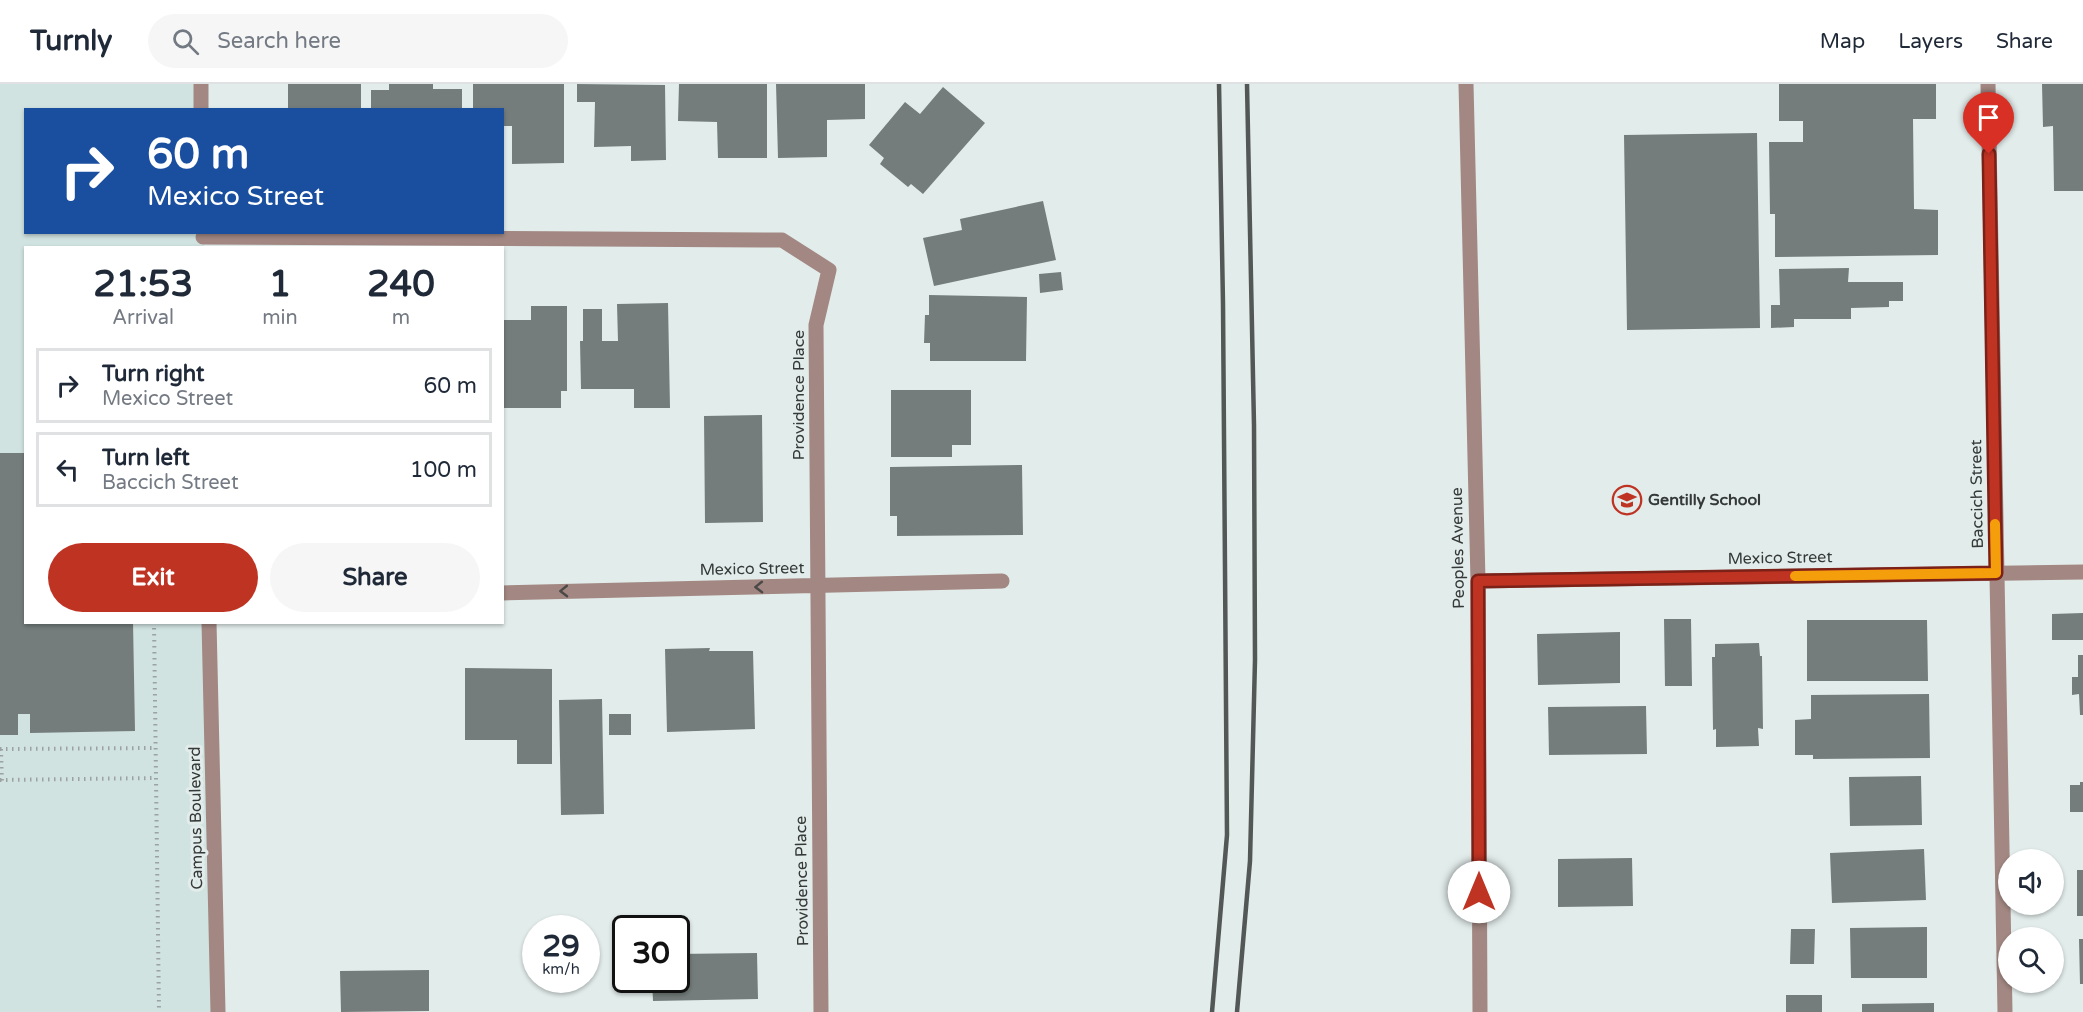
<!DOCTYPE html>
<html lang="en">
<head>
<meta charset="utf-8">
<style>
	body { margin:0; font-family:"Varela Round",sans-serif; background:#f6f6f7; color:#1f2937; height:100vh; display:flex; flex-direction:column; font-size:22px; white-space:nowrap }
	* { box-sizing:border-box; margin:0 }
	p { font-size:20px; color:#747a83 }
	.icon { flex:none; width:33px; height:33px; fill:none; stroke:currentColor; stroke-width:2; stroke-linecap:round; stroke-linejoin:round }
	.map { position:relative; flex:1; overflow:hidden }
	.sheet { position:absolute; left:24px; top:162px; width:480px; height:378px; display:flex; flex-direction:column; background:#fff; border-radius:0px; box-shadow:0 2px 4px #0004 }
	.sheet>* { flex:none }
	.guide { position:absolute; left:24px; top:24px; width:480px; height:126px; border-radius:0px; box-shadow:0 2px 4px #0004; background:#1a4fa0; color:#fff; overflow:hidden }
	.controls { position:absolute; left:1998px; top:765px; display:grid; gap:12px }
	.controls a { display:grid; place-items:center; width:66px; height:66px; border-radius:50%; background:#fff; box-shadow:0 2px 4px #0004; font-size:30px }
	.speed { position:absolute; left:522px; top:831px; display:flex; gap:12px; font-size:30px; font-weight:700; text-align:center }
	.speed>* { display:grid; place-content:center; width:78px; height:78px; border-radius:50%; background:#fff; box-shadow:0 2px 4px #0004; line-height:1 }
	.speed small { font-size:15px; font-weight:400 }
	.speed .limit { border:3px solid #111; border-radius:9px; background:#fff; color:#111 }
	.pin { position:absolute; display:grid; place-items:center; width:51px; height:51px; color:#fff; margin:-62px -26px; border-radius:50% 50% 50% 0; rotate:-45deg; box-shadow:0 0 6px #0007 }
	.pin .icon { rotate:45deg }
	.me { position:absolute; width:66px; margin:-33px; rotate:0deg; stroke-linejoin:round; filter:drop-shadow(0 0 4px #0008) }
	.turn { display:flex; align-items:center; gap:21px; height:126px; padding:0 24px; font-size:27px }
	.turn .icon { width:78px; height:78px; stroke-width:2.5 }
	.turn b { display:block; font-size:42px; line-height:51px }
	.eta { display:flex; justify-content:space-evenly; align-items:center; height:102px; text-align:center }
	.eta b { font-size:36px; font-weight:700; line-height:42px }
	.cta { display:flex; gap:12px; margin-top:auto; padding:12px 24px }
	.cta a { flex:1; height:69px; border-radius:36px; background:#bf3323; color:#fff; font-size:24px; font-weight:700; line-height:69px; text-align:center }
	.cta a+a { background:#f6f6f7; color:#1f2937 }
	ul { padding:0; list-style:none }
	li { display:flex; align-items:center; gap:18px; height:75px; margin:0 12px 9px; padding:0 12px; border:3px solid #e0e1e3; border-radius:0px }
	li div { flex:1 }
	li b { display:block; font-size:22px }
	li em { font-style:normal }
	header { display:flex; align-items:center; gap:36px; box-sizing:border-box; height:84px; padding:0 30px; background:#fff; border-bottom:2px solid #e0e1e3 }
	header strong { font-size:28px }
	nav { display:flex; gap:33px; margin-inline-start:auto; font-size:21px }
	.search { width:420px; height:54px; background:#f6f6f7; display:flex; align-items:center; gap:15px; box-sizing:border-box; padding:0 21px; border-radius:33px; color:#747a83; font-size:22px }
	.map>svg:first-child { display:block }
</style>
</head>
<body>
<header>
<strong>Turnly</strong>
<div class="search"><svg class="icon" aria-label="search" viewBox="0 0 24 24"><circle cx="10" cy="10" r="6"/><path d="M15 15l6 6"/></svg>Search here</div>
<nav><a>Map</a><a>Layers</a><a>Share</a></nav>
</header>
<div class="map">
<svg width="2083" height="928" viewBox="0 0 2083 928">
	<rect width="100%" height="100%" fill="#e2eceb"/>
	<path fill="#d0e3e0" d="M0,0H201L202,25L26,26V148L204,149V163L26,164V538L211,539L219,928H0Z"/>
	<path fill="#747d7b" d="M288,0H361V26H288Z
		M389,0H433V5H462V26H371V6H389Z
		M473,0H564V79L512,80V42H502V26H473Z
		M577,0L665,1L666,76L631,77V62L594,63L595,18H577Z
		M679,0H767V74H718L717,38L678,37Z
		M776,0H865V35L827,36V73L778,74Z
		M1779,0H1936V35H1913L1914,125L1938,126V171L1775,173V130H1770L1769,58H1803V37H1779Z
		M2042,0H2083V107H2054L2053,42L2043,43Z
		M943,3L985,39L923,110L911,100L908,103L880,80L884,74L869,61L905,18L920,30Z
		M1757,49L1760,244L1627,246L1624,51Z
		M1043,117L1056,176L934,202L923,154L962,146L960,135Z
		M1849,184L1848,198H1903V217H1889V223L1851,224V235H1794V243L1771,244V221H1780L1779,185Z
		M1061,188L1063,206L1040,209L1039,190Z
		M929,211L1027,213L1026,277H930V259H924L925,231H929Z
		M668,219L670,324H634V305H581L580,257H583V225H602V257H618L617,220Z
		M531,222H567V307H561V324H502V236H531Z
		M891,306H971V361H952V373H891Z
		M762,331L763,438L705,439L704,332Z
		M0,369H26V538H133L135,647L30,649V630H18V651H0Z
		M1022,381L1023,451L897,452V432H890V383Z
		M2083,529V556H2052V530Z
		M1664,535H1691L1692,602H1665Z
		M1807,536H1927L1928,597H1807Z
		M1620,548V599L1538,601L1537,550Z
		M1759,559L1760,572H1762L1763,645L1758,644L1759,662L1716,663V645L1713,646L1712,573H1715V560Z
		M710,564L709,567H753L755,645L667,648L665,565Z
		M2078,571H2083V631H2080L2079,610L2072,611V593H2078Z
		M465,584L552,585V680H517V656H465Z
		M1929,610L1930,674L1813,675V671H1795V636L1811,635V611Z
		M602,615L604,730L561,731L559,616Z
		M1646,622L1647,670L1549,671L1548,623Z
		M609,630H631V651H609Z
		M1921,692L1922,741L1850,742L1849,693Z
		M2080,698H2083V728H2070V701H2080Z
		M1924,765L1926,816L1832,819L1830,769Z
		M1632,774L1633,822L1558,823V775Z
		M2077,786H2083V832H2077Z
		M1927,843V894H1851L1850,844Z
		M1791,845H1815L1814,880H1790Z
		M2079,855H2083V900H2080Z
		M757,869L758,915L653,917L652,896H676V870Z
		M429,886V927L341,928L340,887Z
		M1786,911H1822V928H1786Z
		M1934,919V928H1862V920Z"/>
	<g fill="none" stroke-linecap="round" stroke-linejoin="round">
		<path stroke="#9ba2a1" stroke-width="4" stroke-dasharray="1.5 4.5" stroke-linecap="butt" d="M154,538L159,928
			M0,665L156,664
			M1,665L2,701
			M0,696L156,694"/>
		<path stroke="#a28782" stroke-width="15" d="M201,0V26
			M1466,0L1478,497L1480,928
			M1988,0L2005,928
			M203,153L782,156L829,186L816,241L821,928
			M1478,497L2083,488
			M502,509L1002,497
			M209,538L218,928"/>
		<path stroke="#535857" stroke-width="4.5" d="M1212,928L1227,751L1223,220L1219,0
			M1237,928L1250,777L1255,576L1254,341L1247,0"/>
	</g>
	<defs><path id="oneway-chevron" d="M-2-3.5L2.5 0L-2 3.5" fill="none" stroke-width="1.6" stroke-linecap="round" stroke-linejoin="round" transform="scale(1.5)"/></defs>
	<g stroke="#4b4947">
		<use href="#oneway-chevron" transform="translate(759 503) rotate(179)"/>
		<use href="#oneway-chevron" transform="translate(564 507) rotate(179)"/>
	</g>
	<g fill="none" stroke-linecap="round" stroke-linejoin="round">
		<g stroke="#7c2117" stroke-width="15">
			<path id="route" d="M1479,808L1478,497L1996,489L1989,70"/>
		</g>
		<use href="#route" stroke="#bf3323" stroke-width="10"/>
		<path stroke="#f59e0b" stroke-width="10" d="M1795,492L1996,489L1995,440"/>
	</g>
	<defs>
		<g id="school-ring" transform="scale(1.5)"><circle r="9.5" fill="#e2eceb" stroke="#bf3323" stroke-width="1.5"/><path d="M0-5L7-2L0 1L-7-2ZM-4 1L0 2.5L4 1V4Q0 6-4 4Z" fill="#bf3323"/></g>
	</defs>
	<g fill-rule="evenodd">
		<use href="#school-ring" x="1627" y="416"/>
	</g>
	<g text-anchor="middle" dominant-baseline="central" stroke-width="6" stroke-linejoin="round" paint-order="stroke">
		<g font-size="16" fill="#353938" stroke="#e2eceb">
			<text transform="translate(799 311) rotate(-90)">Providence Place</text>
			<text transform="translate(1977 410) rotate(-91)">Baccich Street</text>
			<text transform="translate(1458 464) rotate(-91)">Peoples Avenue</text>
			<text transform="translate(1780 474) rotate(-1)">Mexico Street</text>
			<text transform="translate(752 485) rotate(-1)">Mexico Street</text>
			<text transform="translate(196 734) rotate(-91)">Campus Boulevard</text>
			<text transform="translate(802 797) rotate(-91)">Providence Place</text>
		</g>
		<g font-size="16" font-weight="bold" fill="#353938" stroke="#e2eceb" text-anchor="start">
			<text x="1648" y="416">Gentilly School</text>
		</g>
	</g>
</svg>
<div class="controls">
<a><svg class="icon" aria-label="sound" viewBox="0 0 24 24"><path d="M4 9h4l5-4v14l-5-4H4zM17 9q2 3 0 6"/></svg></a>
<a><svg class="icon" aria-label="search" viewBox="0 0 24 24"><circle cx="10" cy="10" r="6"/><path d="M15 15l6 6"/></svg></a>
</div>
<div class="speed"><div>29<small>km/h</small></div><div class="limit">30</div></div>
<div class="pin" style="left:1989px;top:70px;background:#d93025"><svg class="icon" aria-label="arrive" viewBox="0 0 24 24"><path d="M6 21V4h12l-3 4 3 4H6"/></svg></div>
<svg class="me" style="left:1479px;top:808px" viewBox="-20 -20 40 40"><circle r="19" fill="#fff"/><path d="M0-13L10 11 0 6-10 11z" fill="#bf3323"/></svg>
<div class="guide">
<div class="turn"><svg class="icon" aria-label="right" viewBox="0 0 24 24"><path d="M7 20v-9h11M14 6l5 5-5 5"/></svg><div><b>60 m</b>Mexico Street</div></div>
</div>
<section class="sheet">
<div class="eta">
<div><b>21:53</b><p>Arrival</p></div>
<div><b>1</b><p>min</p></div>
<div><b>240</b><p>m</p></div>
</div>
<ul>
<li><svg class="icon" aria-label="right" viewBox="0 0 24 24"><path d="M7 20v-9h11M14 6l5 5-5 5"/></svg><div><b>Turn right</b><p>Mexico Street</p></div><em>60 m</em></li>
<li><svg class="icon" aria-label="left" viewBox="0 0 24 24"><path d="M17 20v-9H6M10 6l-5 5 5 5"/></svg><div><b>Turn left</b><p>Baccich Street</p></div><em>100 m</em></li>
</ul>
<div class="cta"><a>Exit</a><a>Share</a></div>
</section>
</div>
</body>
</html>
